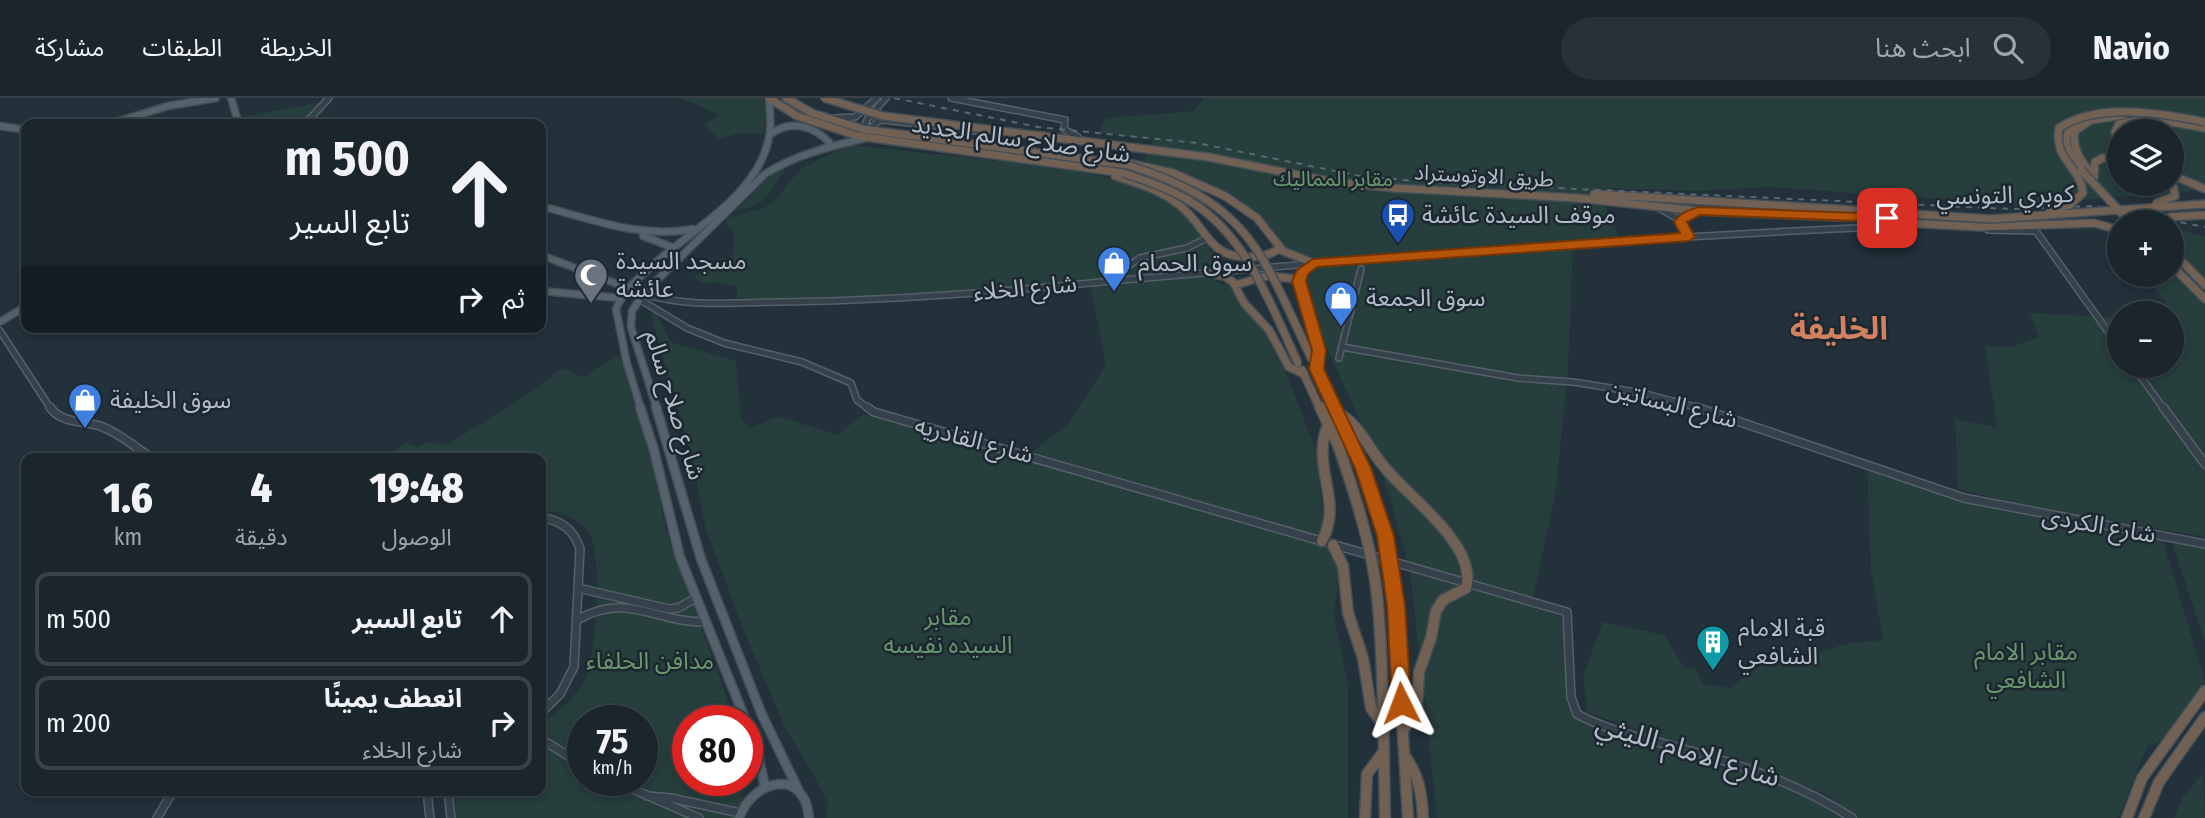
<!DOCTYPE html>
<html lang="ar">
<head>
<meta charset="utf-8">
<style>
	body { margin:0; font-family:"Fira Sans Condensed","Noto Sans Arabic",sans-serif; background:#273138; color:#f1f3f6; direction:rtl; height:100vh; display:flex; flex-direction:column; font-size:26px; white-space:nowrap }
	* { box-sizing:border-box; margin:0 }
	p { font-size:23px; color:#9fa5a9 }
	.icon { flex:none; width:38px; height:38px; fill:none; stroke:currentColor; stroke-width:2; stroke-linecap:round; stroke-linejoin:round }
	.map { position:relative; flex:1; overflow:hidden; direction:ltr }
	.panel { position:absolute; left:21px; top:355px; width:525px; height:343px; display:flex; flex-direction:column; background:#1a252c; border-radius:14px; box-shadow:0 4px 10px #0003,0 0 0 2px #384248; direction:rtl }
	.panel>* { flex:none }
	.guide { position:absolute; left:21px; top:21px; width:525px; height:214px; border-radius:14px; box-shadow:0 4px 10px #0003,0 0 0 2px #384248; direction:rtl; background:#1a252c; color:#f1f3f6; overflow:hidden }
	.fabs { position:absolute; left:2107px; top:21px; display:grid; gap:14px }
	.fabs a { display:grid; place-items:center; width:77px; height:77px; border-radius:50%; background:#1a252c; box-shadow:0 4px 10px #0003,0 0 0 2px #384248; font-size:35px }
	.speed { position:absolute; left:567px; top:607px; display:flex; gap:14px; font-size:35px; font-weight:700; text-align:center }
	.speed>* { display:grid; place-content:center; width:91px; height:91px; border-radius:50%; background:#1a252c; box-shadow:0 4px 10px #0003,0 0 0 2px #384248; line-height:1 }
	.speed small { font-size:18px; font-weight:400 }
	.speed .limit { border:10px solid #d22; background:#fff; color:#111 }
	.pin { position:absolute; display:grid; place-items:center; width:60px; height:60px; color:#fff; margin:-30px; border-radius:14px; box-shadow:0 4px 10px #0006 }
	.me { position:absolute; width:77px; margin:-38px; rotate:357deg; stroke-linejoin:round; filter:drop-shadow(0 0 5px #0008) }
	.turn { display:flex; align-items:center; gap:24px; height:147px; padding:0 21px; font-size:32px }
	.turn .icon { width:91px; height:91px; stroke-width:2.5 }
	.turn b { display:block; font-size:49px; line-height:60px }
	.then { display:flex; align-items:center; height:66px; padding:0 21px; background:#0003; gap:14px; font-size:26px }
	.eta { display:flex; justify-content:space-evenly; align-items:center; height:119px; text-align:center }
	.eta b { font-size:42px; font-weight:800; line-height:49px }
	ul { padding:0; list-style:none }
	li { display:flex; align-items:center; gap:21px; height:94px; margin:0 14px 10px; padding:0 7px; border:4px solid #384248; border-radius:14px }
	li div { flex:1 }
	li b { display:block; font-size:26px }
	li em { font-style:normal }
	header { display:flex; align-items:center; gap:42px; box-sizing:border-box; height:98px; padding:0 35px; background:#1a252c; border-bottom:2px solid #384248 }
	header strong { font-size:33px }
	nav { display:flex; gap:38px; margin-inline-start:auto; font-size:24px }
	.search { width:490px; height:63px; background:#273138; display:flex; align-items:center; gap:18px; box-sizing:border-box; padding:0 24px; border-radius:38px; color:#9fa5a9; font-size:26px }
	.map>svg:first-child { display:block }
</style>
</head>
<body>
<header>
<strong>Navio</strong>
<div class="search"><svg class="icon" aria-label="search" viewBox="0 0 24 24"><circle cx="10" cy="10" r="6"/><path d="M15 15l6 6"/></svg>ابحث هنا</div>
<nav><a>الخريطة</a><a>الطبقات</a><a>مشاركة</a></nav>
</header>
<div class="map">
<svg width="2205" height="720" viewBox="0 0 2205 720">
	<rect width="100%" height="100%" fill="#23313b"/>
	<path fill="#263e3c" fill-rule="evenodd" d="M681,0H763L766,17L763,36H736L718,41L704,26L720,17Z
		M1204,0H2205V92L2023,107L1769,89L1699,93L1597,90L1619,139L1303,165C1284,150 1271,130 1254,114C1230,92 1176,72 1145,63L1153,42L1098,35L1106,20L1194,13ZM2119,33H2172V86H2119Z
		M320,4C305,33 277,26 249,26L243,19Z
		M850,47L1075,71L1141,90L1181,111L1212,154L1219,172C1058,184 897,202 737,200V189L717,184L702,185L694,179L722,160L731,161C736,152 734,142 733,132L727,129V120L765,110L775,102L801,70Z
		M786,69C773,91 764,110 736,112L771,76Z
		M2172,130L2205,138V439L2021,407L1958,391L1955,321L1997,329L1985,248L2011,249L2039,239L2030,215L2110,219L2119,217V268H2172V215H2125L2167,204L2141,177H2172Z
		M1573,149L1568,271L1556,392L1533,501L1408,465L1381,369L1317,228L1309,194L1298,171Z
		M1202,178L1232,190L1242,207L1272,240L1316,352L1325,440L1032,354L1068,326L1106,267L1090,187Z
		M650,214L656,215L671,244L736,263L741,321L751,330L778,318L837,337L861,318L870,316L1323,446L1335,459L1339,475L1334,518L1348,587V720H826L828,706L810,670L786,632L741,526L705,429L694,367Z
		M619,257L651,358L666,432L735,623H688V682L746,683L738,720H456L455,693H541V627C556,614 578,600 585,581C597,552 602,467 591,438C583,420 558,414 541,412V360H385L406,345L417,349L429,344L447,347L534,292L562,270L583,279ZM583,623H642V682H583Z
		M1867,368L1968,402L2162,439L2205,584L2164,641L2147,649L2118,720H1854C1828,685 1748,670 1708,657C1668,643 1628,628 1587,614L1583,577L1603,524L1664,537L1685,571L1695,570L1703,586L1730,590L1771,560L1792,562L1850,545L1883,542L1871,472Z
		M2171,441L2205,447V543Z
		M1410,471L1561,518L1576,617L1718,669L1786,684L1847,720H1437Z
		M2203,675L2205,720H2174L2182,700Z"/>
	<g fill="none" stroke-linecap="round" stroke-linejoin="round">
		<g stroke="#556069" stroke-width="8">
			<path id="minor-far1" d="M951,0L1065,22L1064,31L1078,39
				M834,20L855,19L877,0
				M305,26L329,0
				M863,31L868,20L886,0
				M869,32L878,23L884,22L985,34
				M1659,110L1678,121L1689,139
				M1988,132L2036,133L2119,249
				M1108,182L1140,160L1187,150L1207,140
				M643,196C686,209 731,205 775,204C891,203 1007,193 1123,182C1381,159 1640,139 1900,128
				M639,201L687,230L724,245L802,264L851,285L857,302L869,311
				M0,233L51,311
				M1342,249L1518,280L1573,284L1642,295L1703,311
				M1339,260L1361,171
				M2133,268L2164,311"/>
		</g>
		<g stroke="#556069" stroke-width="10">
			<path id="minor" d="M50,309C60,325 83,323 100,328C118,334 136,350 152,360
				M867,309L874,314L1567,514L1571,599L1577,616C1610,634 1648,641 1684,651C1744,668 1800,686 1852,720
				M1696,309L1964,400L2205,446
				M2163,309L2205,366
				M541,419C561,423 574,431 580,451L574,569L560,596L541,615
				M578,490L669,511L678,510L696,500
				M577,522C628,493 655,525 706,524
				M541,641L583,667
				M612,682L699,720
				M427,693L430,720
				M448,693L451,720
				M647,698L671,700L740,715
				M157,720L173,693"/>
		</g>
		<g stroke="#434e57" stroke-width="9">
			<path id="major-far1" d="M231,0L239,26
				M109,26L168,8L216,0
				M0,28L26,32
				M771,36C790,21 813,28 829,44L828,49
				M541,108C591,121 641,141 693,131
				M643,138L674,150
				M541,157L628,190
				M541,193L620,200
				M0,224L26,208
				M641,311L627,266L616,211C624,191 639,180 654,166C693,131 755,98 768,44C772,30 770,16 769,1
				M657,311L631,229L632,213L643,196L765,76C795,57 831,48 866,40"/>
		</g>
		<g stroke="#434e57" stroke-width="11">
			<path id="major" d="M640,309L654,352L680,459L746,623
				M656,309L701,461L762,617L798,691
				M747,626L757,651L765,689
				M739,720C753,681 805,669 809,720"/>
		</g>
		<g stroke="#424d56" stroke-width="10">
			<path id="highway-far1" d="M769,0L797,18L858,38L1123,75
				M786,0L812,15L863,31L1128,67
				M2138,18L2205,30
				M2077,23C2058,39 2068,55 2081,72
				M1050,39L1208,59L1329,83L1393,90L1577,100L1699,113L1842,119
				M2119,42L2115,34L2119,26L2143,22
				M1123,64L1173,75L1225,98L1257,120L1283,153L1313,165
				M2094,77L2095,64L2103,60H2119
				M2172,77L2205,91
				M1115,78C1137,85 1161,92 1179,107C1207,128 1207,160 1249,159C1261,159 1271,157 1280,150
				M2094,79C2083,65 2071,52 2075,33L2091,22L2124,17
				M1594,96L1806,109
				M1867,123L1981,129L2094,125L2119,132
				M2172,153L2205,187
				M1313,165L1299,181L1319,252L1317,271
				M2172,168L2205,201
				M1207,175L1224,178L1233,184L1244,205L1269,232L1289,269L1304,276
				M1235,187L1266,178L1299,181
				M1315,268L1336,311
				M1302,272L1320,311"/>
		</g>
		<g stroke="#424d56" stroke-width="13">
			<path id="highway" d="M1320,309L1338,347
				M1335,309L1353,345
				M1338,315C1362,328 1369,353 1387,372C1410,400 1478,448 1466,490L1443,502L1436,513L1431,540L1419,574L1417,609L1403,633
				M1322,443C1344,402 1310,368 1328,327
				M1333,447L1343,468L1348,515L1363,560L1371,610L1384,629
				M1383,601L1385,720
				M1401,605L1408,720
				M1404,657C1419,676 1422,696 1423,720
				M1365,720L1367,676L1384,653
				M2127,720L2142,680L2205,593
				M2144,720L2159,684L2205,619"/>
		</g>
		<use href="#minor-far1" stroke="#36424b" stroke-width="5"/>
		<use href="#minor" stroke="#36424b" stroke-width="7"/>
		<use href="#major-far1" stroke="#54626b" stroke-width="6"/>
		<use href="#major" stroke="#54626b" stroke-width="8"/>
		<use href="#highway-far1" stroke="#716154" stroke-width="7"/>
		<use href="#highway" stroke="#716154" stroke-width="10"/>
		<path stroke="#586772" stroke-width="2" stroke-dasharray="6 6" stroke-linecap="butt" d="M894,0L1038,29L1197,45L1360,78L1426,84L2011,111L2096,108L2205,129"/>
		<g stroke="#424d56" stroke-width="10" stroke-linecap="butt">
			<path id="highway-bridge-far1" d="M824,0L883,18L1050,39
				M1128,67C1251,106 1261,154 1312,262
				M2081,72L2130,124
				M1123,75C1147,83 1171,91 1193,105C1248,140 1271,208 1298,265
				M2156,105L2175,98L2172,83
				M1806,109L1990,121L2205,106
				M2050,112L2070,107L2083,95C2080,67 2053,62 2059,30C2098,4 2161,15 2205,24
				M1836,118L1877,120
				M2157,124L2170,119L2205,117"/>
		</g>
		<g stroke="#424d56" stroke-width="13" stroke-linecap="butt">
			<path id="highway-bridge" d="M1353,345L1386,438L1396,507L1401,605
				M1338,347C1353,391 1368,436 1375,482C1381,522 1381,561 1383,601"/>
		</g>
		<use href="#highway-bridge-far1" stroke="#716154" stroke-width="7"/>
		<use href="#highway-bridge" stroke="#716154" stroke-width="10"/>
	</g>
	<path fill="#b45309" stroke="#753606" stroke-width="2" d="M1699,109L1887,116L1894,120L1887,124L1700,117L1687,124L1695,139L1689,143L1317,169L1308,176L1306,183L1326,252L1324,271L1371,370L1394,438L1405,507L1411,605L1408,611L1401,613L1395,611L1392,605L1387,507L1377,438L1355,370L1309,271L1312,252L1292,183L1297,172L1313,161L1680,135L1674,124C1681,114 1689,112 1699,109Z"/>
	<defs>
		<g id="bus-pin" transform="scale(1.75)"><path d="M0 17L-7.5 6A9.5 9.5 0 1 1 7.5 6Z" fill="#1a4fb4" stroke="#1c2730"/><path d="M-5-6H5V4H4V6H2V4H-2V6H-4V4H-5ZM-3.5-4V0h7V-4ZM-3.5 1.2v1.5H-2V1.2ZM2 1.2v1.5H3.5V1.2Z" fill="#fff"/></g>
		<g id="shop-pin" transform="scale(1.75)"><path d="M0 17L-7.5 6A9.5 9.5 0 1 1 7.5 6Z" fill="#3f7fe0" stroke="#1c2730"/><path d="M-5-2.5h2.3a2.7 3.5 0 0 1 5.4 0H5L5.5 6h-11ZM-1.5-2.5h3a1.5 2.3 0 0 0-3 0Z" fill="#fff"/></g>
		<g id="mosque-pin" transform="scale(1.75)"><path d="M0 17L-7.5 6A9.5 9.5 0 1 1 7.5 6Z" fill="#6b7280" stroke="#1c2730"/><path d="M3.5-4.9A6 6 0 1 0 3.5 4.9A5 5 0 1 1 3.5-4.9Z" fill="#fff"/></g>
		<g id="building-pin" transform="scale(1.75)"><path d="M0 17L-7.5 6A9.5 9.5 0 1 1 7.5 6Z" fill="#0f9aa8" stroke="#1c2730"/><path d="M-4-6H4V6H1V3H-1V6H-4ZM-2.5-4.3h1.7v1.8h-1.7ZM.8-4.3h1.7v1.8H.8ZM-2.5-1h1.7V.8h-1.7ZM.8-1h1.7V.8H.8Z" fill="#fff"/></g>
	</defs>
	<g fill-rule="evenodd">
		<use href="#bus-pin" x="1398" y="117"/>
		<use href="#shop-pin" x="1114" y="165"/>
		<use href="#mosque-pin" x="591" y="177"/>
		<use href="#shop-pin" x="1341" y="200"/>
		<use href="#shop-pin" x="85" y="302"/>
		<use href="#building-pin" x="1713" y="544"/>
	</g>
	<g text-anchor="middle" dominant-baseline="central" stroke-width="5" stroke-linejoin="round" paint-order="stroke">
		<g font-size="21" fill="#b2bdc7" stroke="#1c2730">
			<text transform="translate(1484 78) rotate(3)">طريق الاوتوستراد</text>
		</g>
		<g font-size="21" fill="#69986c" stroke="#1c2730">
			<text x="1333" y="81">مقابر المماليك</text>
		</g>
		<g font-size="24" fill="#b2bdc7" stroke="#1c2730">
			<text transform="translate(1021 41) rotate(8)">شارع صلاح سالم الجديد</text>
			<text transform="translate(2005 97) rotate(-1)">كوبري التونسي</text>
			<text transform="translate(1025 190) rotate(-5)">شارع الخلاء</text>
			<text transform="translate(1672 306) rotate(14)">شارع البساتين</text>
			<text transform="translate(675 307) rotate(73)">شارع صلاح سالم</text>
			<text transform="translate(974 342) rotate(15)">شارع القادريه</text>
			<text transform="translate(2099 427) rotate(10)">شارع الكردى</text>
		</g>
		<g font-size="24" fill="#b2bdc7" stroke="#1c2730" text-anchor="start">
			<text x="1422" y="117">موقف السيدة عائشة</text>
			<text x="616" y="163">مسجد السيدة<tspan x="616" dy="28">عائشة</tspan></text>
			<text x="1138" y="165">سوق الحمام</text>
			<text x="1366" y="200">سوق الجمعة</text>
			<text x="110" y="302">سوق الخليفة</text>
			<text x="1738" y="530">قبة الامام<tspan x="1738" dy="28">الشافعي</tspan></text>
		</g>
		<g font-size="24" fill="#69986c" stroke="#1c2730">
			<text x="948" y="519">مقابر<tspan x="948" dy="28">السيده نفيسه</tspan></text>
			<text x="2026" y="554">مقابر الامام<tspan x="2026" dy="28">الشافعي</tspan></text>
			<text x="650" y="563">مدافن الحلفاء</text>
		</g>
		<g font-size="28" fill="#b2bdc7" stroke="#1c2730">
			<text transform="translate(1688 652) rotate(17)">شارع الامام الليثي</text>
		</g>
		<g font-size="32" font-weight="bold" fill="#d28161" stroke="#1c2730">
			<text x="1839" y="230">الخليفة</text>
		</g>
	</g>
</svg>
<div class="fabs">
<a><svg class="icon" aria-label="layers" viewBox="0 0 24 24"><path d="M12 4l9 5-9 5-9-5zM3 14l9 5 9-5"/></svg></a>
<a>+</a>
<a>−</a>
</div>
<div class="speed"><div>75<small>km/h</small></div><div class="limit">80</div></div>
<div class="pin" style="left:1887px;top:120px;background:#d93025"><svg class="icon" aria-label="arrive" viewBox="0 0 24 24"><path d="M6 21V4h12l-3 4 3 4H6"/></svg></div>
<svg class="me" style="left:1401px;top:605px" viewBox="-20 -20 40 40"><path d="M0-17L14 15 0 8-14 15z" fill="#b45309" stroke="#fff" stroke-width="4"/></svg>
<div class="guide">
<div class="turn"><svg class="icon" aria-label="ahead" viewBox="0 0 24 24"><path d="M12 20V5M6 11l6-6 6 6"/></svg><div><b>500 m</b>تابع السير</div></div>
<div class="then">ثم<svg class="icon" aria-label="right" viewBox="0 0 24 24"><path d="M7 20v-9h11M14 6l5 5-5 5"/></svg></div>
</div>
<section class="panel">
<div class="eta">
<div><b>19:48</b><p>الوصول</p></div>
<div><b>4</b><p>دقيقة</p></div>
<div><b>1.6</b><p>km</p></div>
</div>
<ul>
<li><svg class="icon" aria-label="ahead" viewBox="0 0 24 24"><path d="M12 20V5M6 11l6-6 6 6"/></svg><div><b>تابع السير</b></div><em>500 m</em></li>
<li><svg class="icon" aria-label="right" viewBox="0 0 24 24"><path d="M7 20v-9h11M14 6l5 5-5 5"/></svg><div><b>انعطف يمينًا</b><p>شارع الخلاء</p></div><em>200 m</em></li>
</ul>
</section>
</div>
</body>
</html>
